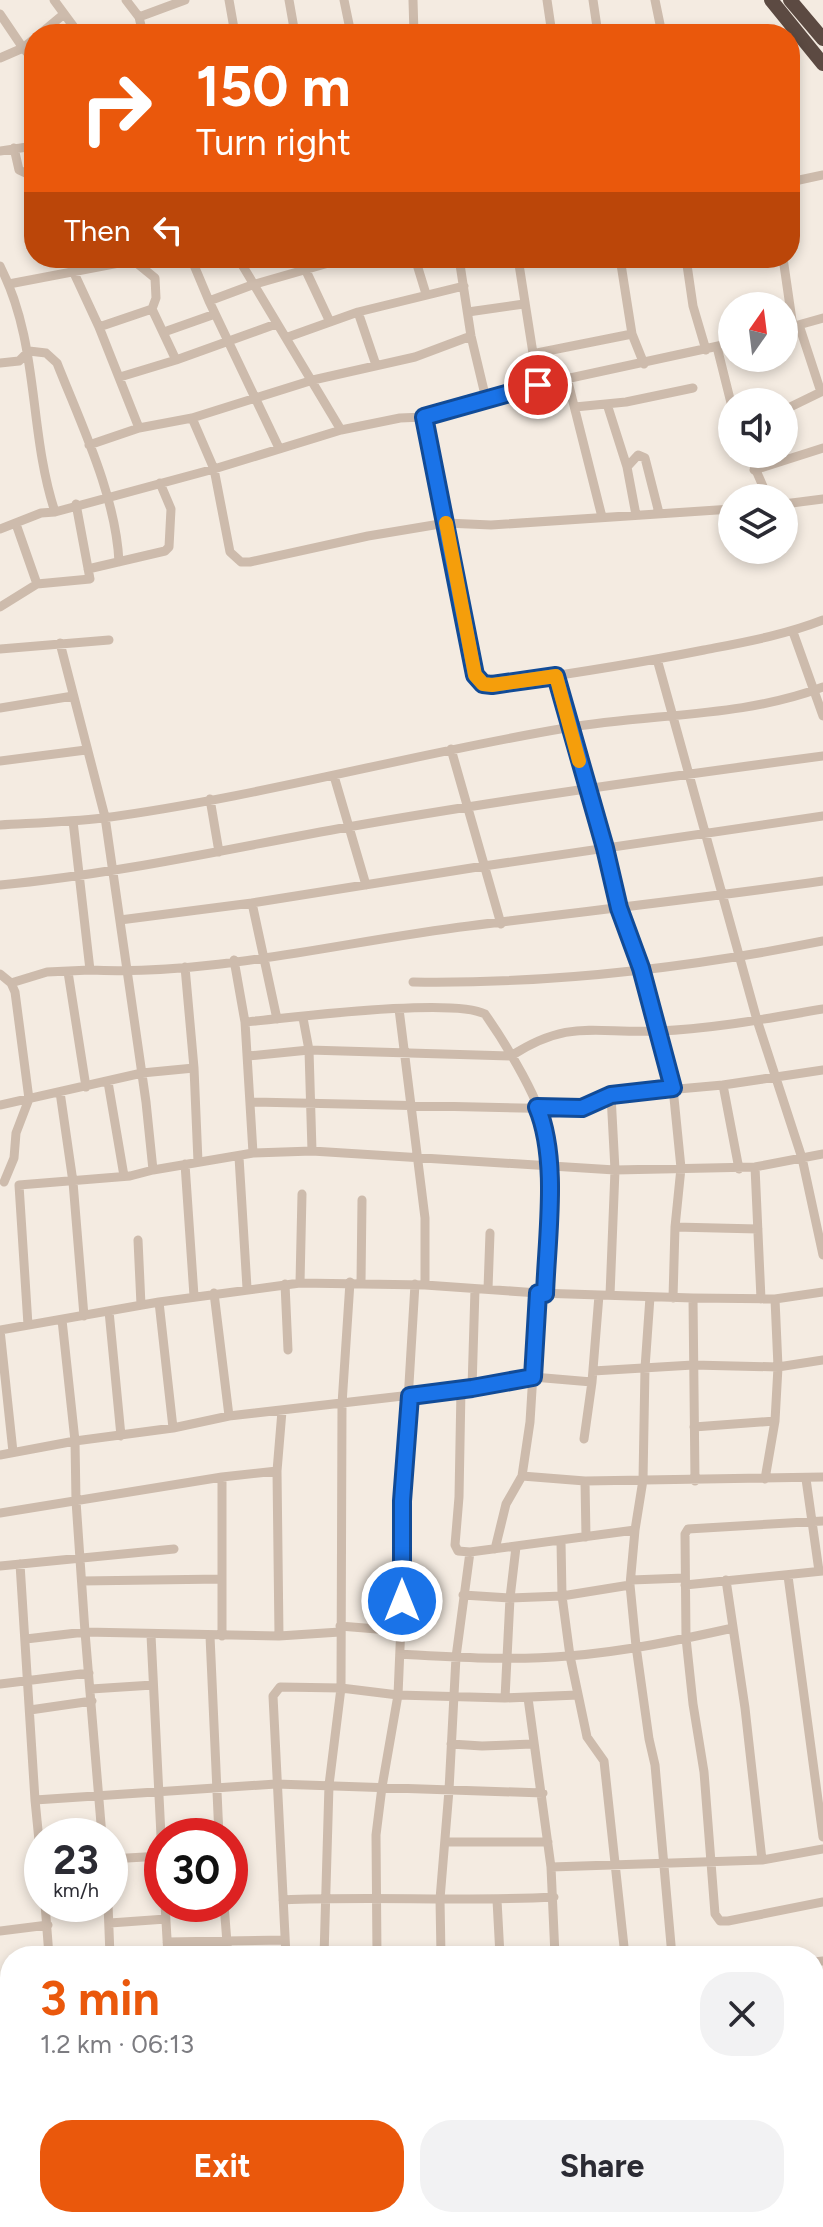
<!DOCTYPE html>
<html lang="en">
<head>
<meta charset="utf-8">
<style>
	body { margin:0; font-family:Figtree,sans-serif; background:#f2f2f3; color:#2b2b33; height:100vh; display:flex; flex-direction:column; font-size:30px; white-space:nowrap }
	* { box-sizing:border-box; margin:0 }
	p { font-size:26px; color:#7c7c81 }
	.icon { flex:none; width:44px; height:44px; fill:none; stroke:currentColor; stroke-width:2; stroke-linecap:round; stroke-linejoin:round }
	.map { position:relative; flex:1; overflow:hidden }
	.sheet { position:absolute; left:0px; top:1946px; width:824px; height:282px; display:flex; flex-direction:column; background:#fff; border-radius:32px 32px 0 0; box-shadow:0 4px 12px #0003 }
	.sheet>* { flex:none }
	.banner { position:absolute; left:24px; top:24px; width:776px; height:244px; border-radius:32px; box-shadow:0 4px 12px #0003; background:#ea580c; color:#fff; overflow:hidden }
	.needle { width:52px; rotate:14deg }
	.buttons { position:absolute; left:718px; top:292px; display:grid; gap:16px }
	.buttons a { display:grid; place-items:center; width:80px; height:80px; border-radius:50%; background:#fff; box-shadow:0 4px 12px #0003; font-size:40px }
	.speed { position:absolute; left:24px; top:1818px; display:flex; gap:16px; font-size:40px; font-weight:700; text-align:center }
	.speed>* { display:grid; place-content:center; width:104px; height:104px; border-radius:50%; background:#fff; box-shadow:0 4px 12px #0003; line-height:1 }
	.speed small { font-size:20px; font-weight:400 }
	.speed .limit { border:12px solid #d22; background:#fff; color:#111 }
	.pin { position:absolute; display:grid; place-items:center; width:68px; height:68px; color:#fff; margin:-34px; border:4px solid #fff; border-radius:50%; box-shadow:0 2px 8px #0007 }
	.me { position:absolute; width:88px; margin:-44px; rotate:0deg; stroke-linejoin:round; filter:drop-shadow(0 0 6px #0008) }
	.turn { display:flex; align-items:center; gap:28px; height:168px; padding:0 40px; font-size:36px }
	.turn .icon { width:104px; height:104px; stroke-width:2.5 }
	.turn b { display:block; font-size:56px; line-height:68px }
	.then { display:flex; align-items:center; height:76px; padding:0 40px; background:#0003; gap:16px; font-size:30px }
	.round { display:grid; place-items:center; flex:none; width:84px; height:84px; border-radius:32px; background:#f2f2f3 }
	.summary { display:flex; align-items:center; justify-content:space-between; height:136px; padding:0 40px }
	h1 { font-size:48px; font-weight:700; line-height:60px; color:#ea580c }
	.button { display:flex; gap:16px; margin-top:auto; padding:16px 40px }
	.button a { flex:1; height:92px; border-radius:32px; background:#ea580c; color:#fff; font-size:32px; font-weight:700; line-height:92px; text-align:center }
	.button a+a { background:#f2f2f3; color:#2b2b33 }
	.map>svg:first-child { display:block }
</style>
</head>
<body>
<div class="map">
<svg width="823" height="2227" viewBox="0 0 823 2227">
	<rect width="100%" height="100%" fill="#f4ebe1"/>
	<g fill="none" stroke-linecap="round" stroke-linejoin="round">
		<path stroke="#cdbbac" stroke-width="9" d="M54,0L79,34
			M126,0L139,17L143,34
			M229,0L235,34
			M289,0L295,34
			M344,0L351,34
			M413,0L414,34
			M547,0L552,34
			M593,0L598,34
			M655,0L662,34
			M0,14L23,48L34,39
			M139,17L185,0
			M40,34L64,14
			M779,34L797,31
			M0,58L23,48L34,60
			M14,148L19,170L34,177
			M0,151L34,146
			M790,182L823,175
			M74,258V273L99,327L139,428
			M191,258L209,301L279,448
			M238,258L341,430
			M300,258L330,322
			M415,258L426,294
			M459,258L471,336L486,399
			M518,258L538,385
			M620,258L632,334L644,364
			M686,258L693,306L706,350
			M783,258L793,327
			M133,260L155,278L156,298L152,309L176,360
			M0,266C40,344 28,430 55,512
			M9,284L145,258
			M209,301L252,285L346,258
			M358,312L376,365
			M468,312L524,304
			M799,325L821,392
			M99,327L152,309
			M784,329L823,318
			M164,332L215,314
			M288,337L358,312L464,286
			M717,347L732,407
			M29,351L46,353L57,363C81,424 116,496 119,562
			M532,354L632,334
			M0,363L19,361L29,351
			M120,377L176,360L276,324
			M567,378L602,517
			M607,404L627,467L636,515
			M575,407L626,402L693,388
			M784,410L823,391
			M424,417L471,657L475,675L483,684L492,685C563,675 634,664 704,650C745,642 785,635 823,620
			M192,418L214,469L230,552L241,562H250L368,536L446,523L491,525L732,509
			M89,445L139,428L192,418L313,380L415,357L471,336
			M749,454L768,498
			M627,467L638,455L645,458L659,513
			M754,470L823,448
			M784,504L823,499
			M16,524L37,584
			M0,529L41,513L55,512L214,469L341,430L400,418L424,417L538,385L732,343
			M88,569L165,551L169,547L171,509L160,483
			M0,607L37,584L90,579L76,504
			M793,632L823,716
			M60,643L105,817L146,1102L153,1170L253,1153
			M0,649L109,640
			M657,659L757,1020L802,1158L823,1255
			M556,676L605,848L619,908L641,968L673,1088L681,1168L675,1227L673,1298
			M0,708L73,696
			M451,749L501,924
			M0,761L86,750
			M334,776L366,885
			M210,799L219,852
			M73,821L90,970C213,976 346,941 469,926C587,911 705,898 823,881
			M0,825C34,823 69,822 103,818C259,797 411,754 566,728C651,713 742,718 823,687
			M0,885C118,874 231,848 348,827C506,799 664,777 823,756
			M252,903L277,1019
			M120,920L252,903L484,866L823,816
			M234,960L245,1022C290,1018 452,997 485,1014C506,1044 543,1104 548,1140C554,1190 546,1243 545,1294
			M185,967L194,1068L198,1162
			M68,972L86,1087
			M0,974L11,983L15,992L29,1099L16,1133L14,1158L4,1182
			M413,982C550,984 689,968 823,941
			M11,983L47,972L90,970
			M399,1009L425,1218V1285
			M303,1018L309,1050L312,1151
			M245,1022L253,1153L312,1151L615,1170L755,1167L823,1154
			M248,1056L309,1050L511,1056C570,1018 595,1034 659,1031C713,1029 769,1018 823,1009
			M108,1082L124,1176
			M723,1085L739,1169
			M60,1092L73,1182L84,1316
			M250,1102L569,1109L582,1108L611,1095L723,1085L823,1070
			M0,1105L142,1073L194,1068
			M239,1157L247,1288
			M185,1164L194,1296
			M755,1167L761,1299
			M675,1227L758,1229
			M138,1240L141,1305
			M300,1283L302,1194
			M361,1283L362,1200
			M285,1284L288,1350
			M488,1289L490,1233
			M214,1293L229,1416
			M610,1295L615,1170L611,1095
			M650,1297L645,1368L643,1480L635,1530L630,1585L636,1646L649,1739L655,1765L672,1956
			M693,1298L695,1481
			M159,1302L173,1428
			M109,1311L121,1436
			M62,1320L75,1441L76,1501L85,1632L102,1836
			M28,1325L19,1185L130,1176L153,1170
			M0,1330L159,1302L300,1283L425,1285L538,1293L693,1298L775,1299L823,1292
			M0,1330L13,1452
			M593,1371L693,1365L778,1367L823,1360
			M472,1388L475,1289
			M461,1389L459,1497L455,1545L458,1551L470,1552L635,1530
			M694,1427L775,1421
			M584,1439L592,1382L599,1295
			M0,1455L75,1441L173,1428L229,1416L472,1388L533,1377L592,1382
			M522,1476L585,1481L823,1477
			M222,1477V1636
			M765,1479L775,1421L778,1367L775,1299
			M806,1479L819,1571
			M585,1481L586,1537
			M0,1513L222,1477L277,1471
			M823,1521L688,1529L685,1534L686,1638L693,1704L704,1772L715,1914L720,1921H728L823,1902
			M561,1541L562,1596L570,1656L587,1737L604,1761L625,1956
			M495,1549L506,1504L522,1476L530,1422L538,1293
			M20,1564L35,1800L42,1871
			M0,1566L174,1549
			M788,1576L823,1837
			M631,1580L685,1578
			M726,1580L745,1708L762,1860
			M82,1581L222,1579
			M685,1585L823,1571
			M463,1595L510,1598L562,1596L630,1585
			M340,1626L401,1631
			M151,1635L162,1856
			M210,1636L219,1836
			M279,1636L277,1471L282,1411
			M26,1639L85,1632L279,1636L340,1632
			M400,1654C456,1657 512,1661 568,1656C623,1652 679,1640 733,1628
			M0,1684L89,1673
			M91,1689L153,1685
			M505,1698L510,1598L516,1547
			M528,1698L551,1867L555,1956
			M30,1710L92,1701
			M451,1744L482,1746L532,1744
			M35,1800L276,1784L543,1793
			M445,1842H548
			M110,1859L162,1856
			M551,1867L762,1860L823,1849
			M283,1900C373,1896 464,1902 554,1897
			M497,1900L500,1956
			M45,1904L49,1956
			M108,1904L110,1956
			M165,1904L168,1956
			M224,1904L228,1956
			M110,1923L166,1919
			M0,1931L48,1925
			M167,1942L285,1940
			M286,1956L273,1696L280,1687L341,1688L398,1695L505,1698L578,1695
			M324,1956L329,1785L341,1688L342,1404L350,1282
			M377,1956L376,1835L382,1787L398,1695L402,1601V1501L415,1284
			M441,1956L440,1899L449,1790L456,1657L470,1552
			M814,1962L823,1961
			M817,2020L823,2089
			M0,2081L1,2091
			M814,2143L818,2161
			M0,2155L10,2154
			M5,2214V2227
			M814,2216L823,2215
			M54,2218L55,2227
			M122,2218V2227
			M186,2218V2227
			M246,2218V2227
			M302,2218V2227
			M530,2218V2227
			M591,2218V2227
			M651,2222L712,2226L798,2218
			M369,2227L469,2224"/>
		<path stroke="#5c4a42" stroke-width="14" d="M771,0L823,64
			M790,0L823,39"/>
	</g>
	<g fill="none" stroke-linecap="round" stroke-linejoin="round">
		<g stroke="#114b97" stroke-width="20">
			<path id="route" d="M402,1601V1501L410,1396L472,1388L533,1377L538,1293L545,1294C547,1237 559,1159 537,1107L582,1108L611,1095L673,1088L641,968L619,908L605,848L556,676L492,685L483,684L475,675L424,417L538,385"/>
		</g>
		<use href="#route" stroke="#1a73e8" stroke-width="14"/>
		<path stroke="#f59e0b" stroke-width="14" d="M446,523L475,675L483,684L492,685L556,676L579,761"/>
	</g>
</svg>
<div class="buttons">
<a><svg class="needle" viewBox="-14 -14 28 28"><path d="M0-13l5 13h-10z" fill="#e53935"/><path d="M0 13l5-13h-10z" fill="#7c7c81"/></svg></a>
<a><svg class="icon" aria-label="sound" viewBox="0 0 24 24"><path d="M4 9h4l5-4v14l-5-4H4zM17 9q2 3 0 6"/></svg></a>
<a><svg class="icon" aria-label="layers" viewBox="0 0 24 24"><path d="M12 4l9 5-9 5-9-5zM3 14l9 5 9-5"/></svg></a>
</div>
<div class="speed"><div>23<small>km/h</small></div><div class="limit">30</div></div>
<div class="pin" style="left:538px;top:385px;background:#d93025"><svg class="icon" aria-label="arrive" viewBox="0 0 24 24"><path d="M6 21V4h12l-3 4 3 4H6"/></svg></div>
<svg class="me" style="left:402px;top:1601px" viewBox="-20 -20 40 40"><circle r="17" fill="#1a73e8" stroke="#fff" stroke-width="3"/><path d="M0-11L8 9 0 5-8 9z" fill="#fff"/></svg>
<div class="banner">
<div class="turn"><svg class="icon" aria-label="right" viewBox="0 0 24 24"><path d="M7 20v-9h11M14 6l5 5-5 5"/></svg><div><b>150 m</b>Turn right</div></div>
<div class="then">Then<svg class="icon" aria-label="left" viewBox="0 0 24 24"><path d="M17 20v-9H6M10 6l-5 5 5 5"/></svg></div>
</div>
<section class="sheet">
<div class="summary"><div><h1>3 min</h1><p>1.2 km · 06:13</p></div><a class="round"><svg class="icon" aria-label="close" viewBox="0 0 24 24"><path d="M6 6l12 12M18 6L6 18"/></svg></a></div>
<div class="button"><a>Exit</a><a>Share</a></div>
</section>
</div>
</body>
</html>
